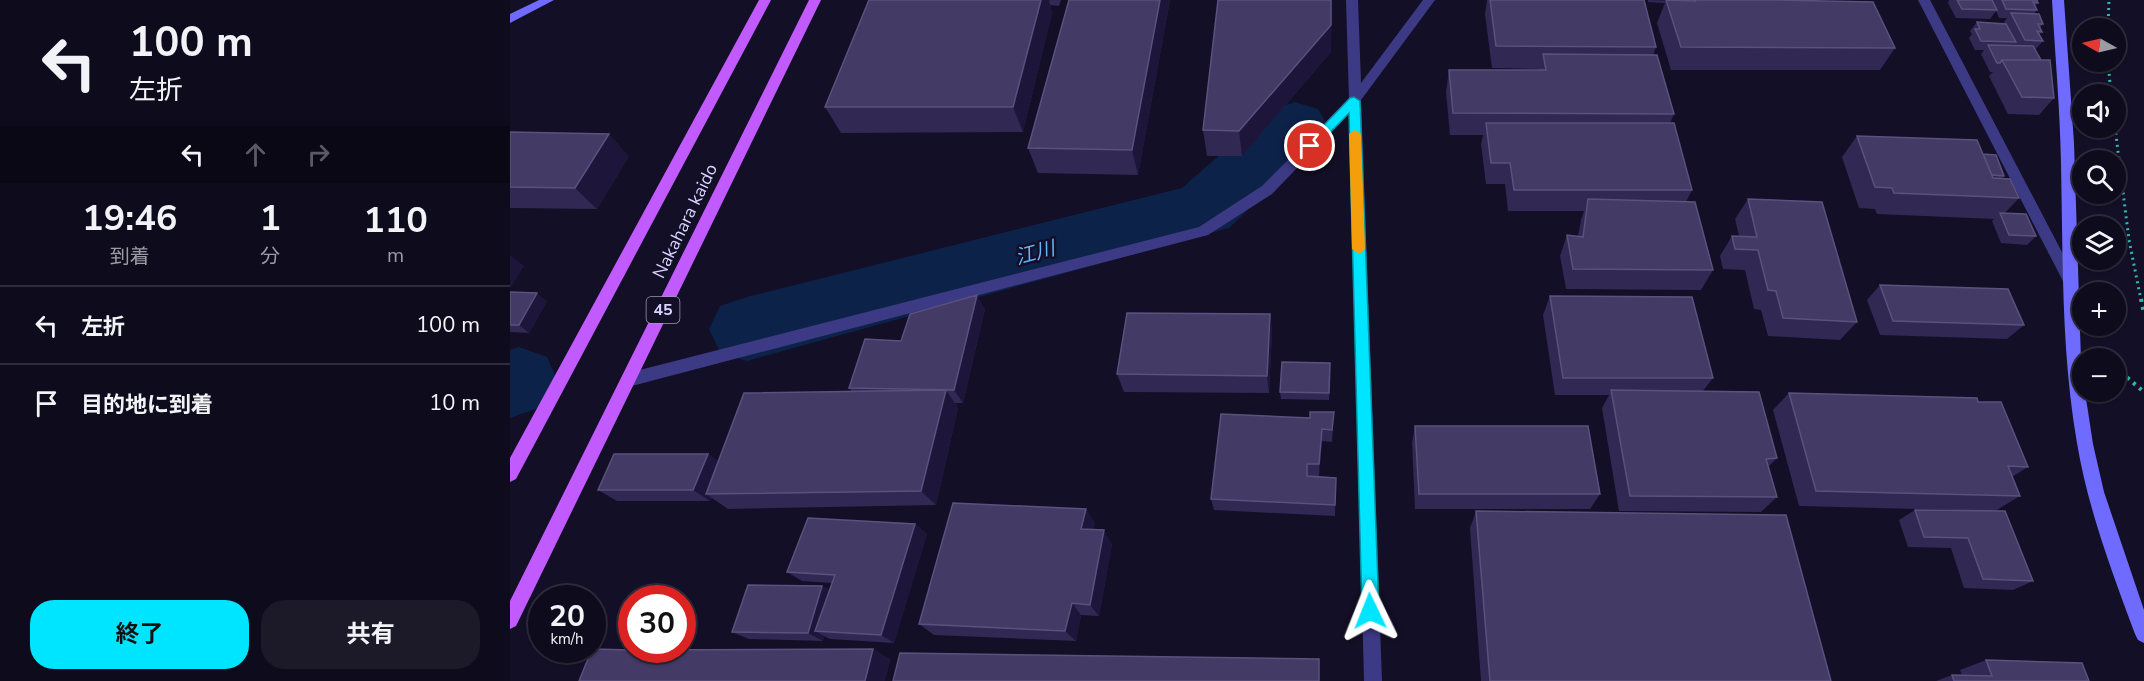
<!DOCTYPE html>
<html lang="ja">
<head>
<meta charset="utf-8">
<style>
	body { margin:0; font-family:"Nunito Sans","Noto Sans JP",sans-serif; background:#1c1929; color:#f1f3f6; height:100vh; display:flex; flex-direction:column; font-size:22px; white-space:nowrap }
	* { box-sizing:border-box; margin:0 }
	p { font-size:20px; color:#9b9ba3 }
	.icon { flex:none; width:33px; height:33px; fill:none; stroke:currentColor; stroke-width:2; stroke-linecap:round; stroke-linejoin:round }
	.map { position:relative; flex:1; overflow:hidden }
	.details { display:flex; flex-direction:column; background:#0e0b1c; width:510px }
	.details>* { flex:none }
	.banner { background:#0e0b1c; color:#f1f3f6; overflow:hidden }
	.needle { width:39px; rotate:278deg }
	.tools { position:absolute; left:1562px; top:18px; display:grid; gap:12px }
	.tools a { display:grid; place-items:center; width:54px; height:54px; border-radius:50%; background:#0e0b1c; box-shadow:0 2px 4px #0004,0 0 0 2px #2e2b3b; font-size:30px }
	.speed { position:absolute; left:18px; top:585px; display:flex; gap:12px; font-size:30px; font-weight:700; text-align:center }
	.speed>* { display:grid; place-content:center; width:78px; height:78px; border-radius:50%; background:#0e0b1c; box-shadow:0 2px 4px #0004,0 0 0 2px #2e2b3b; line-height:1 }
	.speed small { font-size:15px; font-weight:400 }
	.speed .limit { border:9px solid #d22; background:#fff; color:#111 }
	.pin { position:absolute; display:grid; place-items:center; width:51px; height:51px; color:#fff; margin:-26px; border:3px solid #fff; border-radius:50%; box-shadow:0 2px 6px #0007 }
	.me { position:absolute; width:66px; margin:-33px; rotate:358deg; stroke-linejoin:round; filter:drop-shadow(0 0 4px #0008) }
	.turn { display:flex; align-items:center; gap:21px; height:126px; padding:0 30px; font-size:27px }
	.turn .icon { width:78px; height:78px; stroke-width:2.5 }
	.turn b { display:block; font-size:42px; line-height:51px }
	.lanes { display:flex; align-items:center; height:57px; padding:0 30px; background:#0003; justify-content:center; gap:30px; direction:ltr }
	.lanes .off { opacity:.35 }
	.eta { display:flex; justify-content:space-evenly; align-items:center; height:102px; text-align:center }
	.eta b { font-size:36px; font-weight:700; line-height:42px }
	.cta { display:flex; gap:12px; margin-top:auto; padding:12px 30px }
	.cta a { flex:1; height:69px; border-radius:24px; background:#00e5ff; color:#111; font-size:24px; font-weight:700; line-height:69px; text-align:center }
	.cta a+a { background:#1c1929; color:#f1f3f6 }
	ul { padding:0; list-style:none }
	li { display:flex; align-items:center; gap:18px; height:78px; padding:0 30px; border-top:2px solid #2e2b3b }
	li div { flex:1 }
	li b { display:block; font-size:22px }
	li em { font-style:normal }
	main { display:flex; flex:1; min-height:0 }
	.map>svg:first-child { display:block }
</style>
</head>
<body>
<main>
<section class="details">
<div class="banner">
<div class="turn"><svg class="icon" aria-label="left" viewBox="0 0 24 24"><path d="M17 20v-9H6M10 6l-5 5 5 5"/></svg><div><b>100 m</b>左折</div></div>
<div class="lanes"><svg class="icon" aria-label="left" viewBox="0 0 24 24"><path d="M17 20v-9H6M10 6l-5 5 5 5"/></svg><svg class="icon off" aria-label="ahead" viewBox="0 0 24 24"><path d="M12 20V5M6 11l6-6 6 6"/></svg><svg class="icon off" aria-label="right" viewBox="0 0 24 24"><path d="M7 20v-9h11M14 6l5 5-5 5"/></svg></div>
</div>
<div class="eta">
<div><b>19:46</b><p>到着</p></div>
<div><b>1</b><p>分</p></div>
<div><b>110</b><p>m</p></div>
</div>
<ul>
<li><svg class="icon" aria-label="left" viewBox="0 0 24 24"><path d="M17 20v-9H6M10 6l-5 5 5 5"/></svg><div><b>左折</b></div><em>100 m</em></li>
<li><svg class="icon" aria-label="arrive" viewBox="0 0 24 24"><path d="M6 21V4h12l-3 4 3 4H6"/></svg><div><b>目的地に到着</b></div><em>10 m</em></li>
</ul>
<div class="cta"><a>終了</a><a>共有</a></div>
</section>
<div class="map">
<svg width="1634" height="681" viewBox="0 0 1634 681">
	<rect width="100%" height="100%" fill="#130f26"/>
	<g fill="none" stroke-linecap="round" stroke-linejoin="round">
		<path fill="#0c2248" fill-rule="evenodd" d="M785,102L808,109L818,126L808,143L719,228L237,361L210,352L199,329L210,306L237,297L672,188L762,109Z
			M9,347L37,357L48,381L37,405L0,418V350Z"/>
		<path stroke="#2fb8b0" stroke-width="3" stroke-dasharray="2 4" stroke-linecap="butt" d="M1598,28L1599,0
			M1598,62L1601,94
			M1605,127L1619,240L1631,300"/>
		<path stroke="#2fb8b0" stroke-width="4" stroke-dasharray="3 5" stroke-linecap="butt" d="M1631,299L1634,314
			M1605,367L1634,392"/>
		<path fill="#3d3a85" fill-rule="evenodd" d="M836,0H848L851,83L913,0H925L851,100L872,681H854L839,114L762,194L698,235L118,387L113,385L110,380L113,375L118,373L689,227L752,186L839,99Z
			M1408,0H1420L1565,277L1567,281L1565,285H1555Z"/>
		<path fill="#6f6bff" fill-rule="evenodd" d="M29,0H44L0,23V14Z
			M1542,0H1554L1564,143L1572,392H1575L1583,444L1594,492L1634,610V643L1628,640L1625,634C1602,572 1578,509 1567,443C1551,351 1553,257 1551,163C1550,109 1545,54 1542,0Z"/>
		<path fill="#c25bff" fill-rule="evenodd" d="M249,0H261L6,479L0,482V458Z
			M299,0H311L6,626L0,629V601Z"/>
	</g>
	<path fill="#312854" d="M359,0H551L549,6L540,5L542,13L513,132L331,133L315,107Z
		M559,0H660L628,175L528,173L518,148Z
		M977,0H1134L1146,47L1143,55L1164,114L1160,123L1182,190L1176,202L1203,270L1191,290L1056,289L1050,256L1057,235L1068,236L1071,220L1074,211H998L995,184H976L971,144L973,135H940L936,92L939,70H1029V69L982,68L975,14Z
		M1138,0L1174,1L1167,0H1305V1L1385,48L1370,70H1161L1147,23L1155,3L1138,2Z
		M1439,0H1527L1528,3L1525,6L1527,10L1524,14L1533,24L1530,28L1532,32L1529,35L1533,41L1525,50L1544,98L1529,115L1498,114L1479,76L1483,72H1480L1471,54L1474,50H1465L1459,38L1462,34L1460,31L1467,22L1495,24L1494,22L1497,18H1489L1486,11L1480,19L1446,18L1438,3Z
		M821,52L732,156H697L693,130Z
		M0,132L119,156L87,209L0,208Z
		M1347,136L1473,154L1494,176L1492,178L1509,198L1495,213L1526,236L1517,245L1491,243L1482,221L1484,219L1367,214L1365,209L1349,208L1332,157Z
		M1238,199L1347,322L1330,340L1258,336L1251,310L1244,309L1235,270L1213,269L1210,256L1222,236H1229L1225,219Z
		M1370,285L1514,325L1497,339L1370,335L1357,300Z
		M0,292L37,301L19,333L0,332Z
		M1040,296L1203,378L1193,391L1267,458L1259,466L1267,497L1251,512L1109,511L1092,408L1099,395H1045L1033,315Z
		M475,309L453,403H445L448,408L426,505L218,509L202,498L200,501H107L88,490L198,454L208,461L342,392L339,388L391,341Z
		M760,314L762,333L759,393L614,392L607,374Z
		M820,363L819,400L771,399L770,392Z
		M1279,393L1468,402L1518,467L1502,477L1510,496L1485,511L1289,506L1263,410Z
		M800,418L823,425L822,442L812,441L809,476H798L826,478L825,516L704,510L701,499Z
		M905,426L1090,494L1080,509H905L902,443Z
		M1405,510L1495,511L1523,581L1503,590L1454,588L1441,548L1398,547L1389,520Z
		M966,511L1321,681H971L960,528Z
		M585,523L583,530L602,544L589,616L571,615L566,641L424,635L409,624Z
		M405,524L417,534L384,643L320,639L314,636L313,641L239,639L222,632L312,586L319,590L322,583L292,581L277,572Z
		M1476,660L1579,681H1426L1442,675H1452L1450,670Z"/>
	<path fill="#1d163a" d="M531,0H539L542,13L513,132L503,107Z
		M650,0H660L628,175L622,150Z
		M822,0L821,52L732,156L729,131Z
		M99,134L119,156L87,209L65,188Z
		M0,255L14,266L0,289Z
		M27,293L37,301L19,333L9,325Z
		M467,295L475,309L453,403L444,390Z
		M760,314L762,333L759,393L757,376Z
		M436,390L448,408L426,505L411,491Z
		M812,429V441L809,476V464Z
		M198,454L214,465L196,494L202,498L200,501L183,490Z
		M576,509L585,523L580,543L571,529Z
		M405,524L417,534L384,643L371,635Z
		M594,530L602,544L589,616L580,605Z
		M312,586L326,595L305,631L314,636L313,641L298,633Z
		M562,603L571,615L566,641L555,631Z
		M363,649L381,659L375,681H355Z"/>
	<path fill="#433a66" stroke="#5a527e" stroke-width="1.5" d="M359,0H531L503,107H315Z
		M559,0H650L622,150L518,148Z
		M708,0H821V25L729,131L693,130Z
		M980,0H1134L1146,47L986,46Z
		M1156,0L1185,1L1184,0H1266L1363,2L1385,48L1171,47Z
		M1447,0H1482L1487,10L1452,9Z
		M1492,0H1527L1528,3L1523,2L1527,10L1496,9Z
		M1501,13L1529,14L1533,24H1528L1532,32L1527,31L1533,41L1515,40Z
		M1467,22L1496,24L1506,42L1471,41L1465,29H1470Z
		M1478,45L1523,46L1531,60H1492L1490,63H1487Z
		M1033,54L1147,55L1164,114L943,113L939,70H1036Z
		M1492,60H1540L1544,98L1512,97Z
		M976,123H1164L1182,190H1004L1000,163H981Z
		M0,132L99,134L65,188L0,187Z
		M1347,136L1467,140L1483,178L1500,179L1509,198L1384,193L1382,188L1365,187Z
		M1473,154L1486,155L1494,176L1482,175Z
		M1078,199L1185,202L1203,270L1063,269L1057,235L1073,237Z
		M1238,199L1312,202L1347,322L1273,318L1266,291L1258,290L1248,250L1225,249L1222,236L1247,237Z
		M1490,213L1516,214L1526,236L1499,235Z
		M1370,285L1498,289L1514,325L1383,321Z
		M0,292L27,293L9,325H0Z
		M467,295L444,390L339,388L355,339L391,341L400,314Z
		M1040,296L1182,297L1203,378H1053Z
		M617,313L760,314L757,376L607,374Z
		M772,362L820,363L819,393L770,392Z
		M436,390L411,491L196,494L234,393Z
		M1101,390L1249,392L1267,458L1256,459L1267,497L1120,496Z
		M1279,393L1467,398L1468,402H1491L1518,467L1498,466L1510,496L1306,491Z
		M800,412H824L822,430L812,429L809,464H797V476L826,478L825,505L701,499L711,414L800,418Z
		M905,426H1078L1090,494H909Z
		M104,454H198L183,490H88Z
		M443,503L576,509L571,529L594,530L580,605L562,603L555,631L409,624Z
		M1405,510L1495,511L1523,581L1473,579L1458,538L1414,537Z
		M966,511L1276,515L1321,681H980Z
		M298,518L405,524L371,635L305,631L325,575L277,572Z
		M238,585L312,586L298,633L222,632Z
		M82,649L122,650L363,649L355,681H69Z
		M390,653L809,659V681H383Z
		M1476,660L1572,663L1579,681H1444L1442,675L1482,676Z"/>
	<path fill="#00e5ff" stroke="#0095a6" stroke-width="1.5" d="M844,97L850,101L869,611L866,617L860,620L855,617L852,611L839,113L804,149H796L794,146L840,98Z"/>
	<path fill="#f59e0b" d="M845,130L851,134L855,249L849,254L842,249L839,134Z"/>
	<g text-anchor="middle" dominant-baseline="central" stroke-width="5" stroke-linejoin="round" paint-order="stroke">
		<rect fill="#130f26" stroke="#9e99be" stroke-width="1.5" x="136.5" y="297" width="33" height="26" rx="4.5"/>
		<g font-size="16" font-weight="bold" fill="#d9d4ff">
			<text x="153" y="310">45</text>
		</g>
		<g font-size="18" fill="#d9d4ff" stroke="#130f26">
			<text transform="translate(175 221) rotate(-64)">Nakahara kaido</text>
		</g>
		<g font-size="20" font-style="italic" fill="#62b6ff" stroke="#130f26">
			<text transform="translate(525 253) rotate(-15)">江川</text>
		</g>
	</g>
</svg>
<div class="tools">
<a><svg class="needle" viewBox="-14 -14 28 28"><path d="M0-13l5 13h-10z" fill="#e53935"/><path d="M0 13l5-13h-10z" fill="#9b9ba3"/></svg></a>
<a><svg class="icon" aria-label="sound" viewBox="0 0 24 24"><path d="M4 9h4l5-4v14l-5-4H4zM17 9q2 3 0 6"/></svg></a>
<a><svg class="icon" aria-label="search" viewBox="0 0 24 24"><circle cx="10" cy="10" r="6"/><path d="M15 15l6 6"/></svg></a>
<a><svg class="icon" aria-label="layers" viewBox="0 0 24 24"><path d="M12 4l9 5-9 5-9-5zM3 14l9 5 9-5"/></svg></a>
<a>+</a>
<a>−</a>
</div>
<div class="speed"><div>20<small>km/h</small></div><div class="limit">30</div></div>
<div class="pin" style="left:800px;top:146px;background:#d93025"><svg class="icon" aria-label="arrive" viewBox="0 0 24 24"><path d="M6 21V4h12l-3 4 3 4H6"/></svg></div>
<svg class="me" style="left:860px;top:611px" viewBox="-20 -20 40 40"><path d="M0-17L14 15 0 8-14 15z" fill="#00e5ff" stroke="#fff" stroke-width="4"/></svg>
</div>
</main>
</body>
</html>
